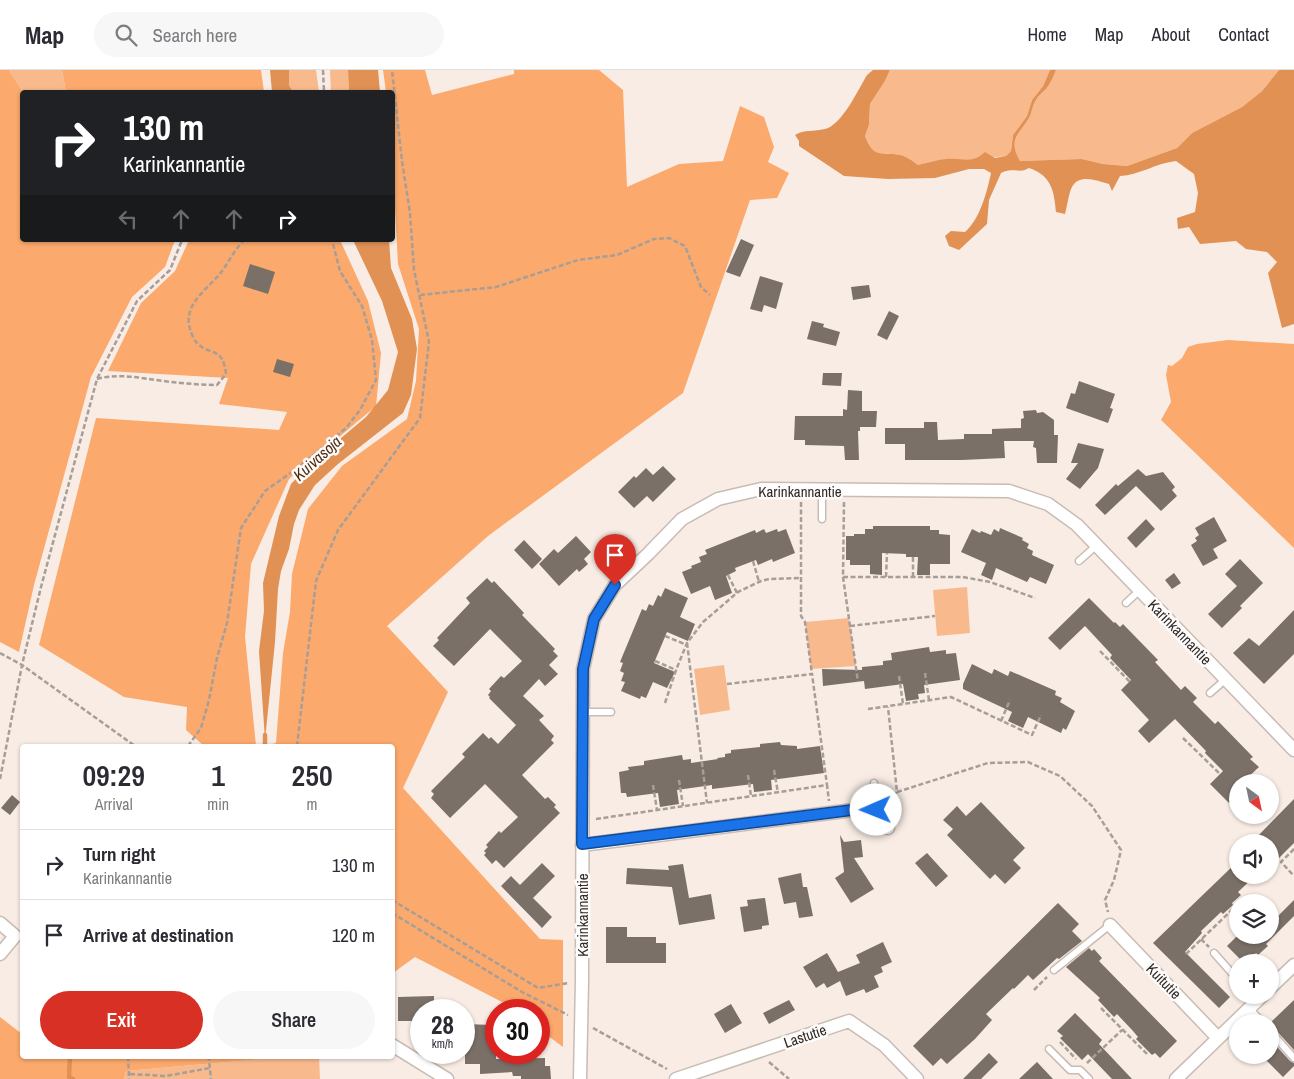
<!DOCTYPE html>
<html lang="en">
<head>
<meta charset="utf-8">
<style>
	body { margin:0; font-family:"Archivo Narrow",sans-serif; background:#f7f7f7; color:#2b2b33; height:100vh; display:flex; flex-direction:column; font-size:19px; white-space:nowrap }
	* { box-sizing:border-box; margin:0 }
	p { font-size:16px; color:#7c7c81 }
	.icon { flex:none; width:28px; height:28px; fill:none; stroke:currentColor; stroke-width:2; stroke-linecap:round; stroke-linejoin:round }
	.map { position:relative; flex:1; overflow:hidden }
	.side { position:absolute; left:20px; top:674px; width:375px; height:315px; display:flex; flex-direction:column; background:#fff; border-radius:5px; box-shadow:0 1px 4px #0004 }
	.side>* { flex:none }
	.top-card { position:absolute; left:20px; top:20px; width:375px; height:152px; border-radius:5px; box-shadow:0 1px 4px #0004; background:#202124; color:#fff; overflow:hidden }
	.needle { width:32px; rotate:147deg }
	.buttons { position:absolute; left:1229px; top:704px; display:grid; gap:10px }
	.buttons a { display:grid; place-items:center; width:50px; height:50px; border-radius:50%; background:#fff; box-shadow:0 1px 4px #0004; font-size:25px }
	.speed { position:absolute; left:410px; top:929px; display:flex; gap:10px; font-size:25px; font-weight:700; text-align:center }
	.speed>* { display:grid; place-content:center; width:65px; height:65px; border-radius:50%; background:#fff; box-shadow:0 1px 4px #0004; line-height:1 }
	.speed small { font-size:12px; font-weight:400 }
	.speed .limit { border:8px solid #d22; background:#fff; color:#111 }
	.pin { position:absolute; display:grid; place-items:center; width:42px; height:42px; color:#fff; margin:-51px -21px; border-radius:50% 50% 50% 0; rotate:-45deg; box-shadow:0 0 5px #0007 }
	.pin .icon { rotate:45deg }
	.me { position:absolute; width:55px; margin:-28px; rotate:269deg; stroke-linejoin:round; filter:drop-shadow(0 0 4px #0008) }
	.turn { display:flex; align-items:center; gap:18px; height:105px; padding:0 20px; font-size:22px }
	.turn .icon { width:65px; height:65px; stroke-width:2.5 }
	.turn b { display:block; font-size:35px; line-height:42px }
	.lanes { display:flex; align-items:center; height:48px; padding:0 20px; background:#0003; justify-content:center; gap:25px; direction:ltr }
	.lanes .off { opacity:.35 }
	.eta { display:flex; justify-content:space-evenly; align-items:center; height:85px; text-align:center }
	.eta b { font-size:30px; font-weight:600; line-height:35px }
	.cta { display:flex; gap:10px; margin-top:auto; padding:10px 20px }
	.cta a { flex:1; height:58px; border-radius:30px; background:#d93025; color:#fff; font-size:20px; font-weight:600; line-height:58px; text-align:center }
	.cta a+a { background:#f7f7f7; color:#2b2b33 }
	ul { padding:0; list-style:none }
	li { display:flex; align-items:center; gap:15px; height:70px; padding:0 20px; border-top:1px solid #e1e1e2 }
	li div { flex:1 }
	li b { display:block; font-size:19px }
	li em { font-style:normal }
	header { display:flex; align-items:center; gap:30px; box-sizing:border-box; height:70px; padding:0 25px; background:#fff; border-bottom:1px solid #e1e1e2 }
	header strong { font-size:24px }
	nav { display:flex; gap:28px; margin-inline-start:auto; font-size:18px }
	.search { width:350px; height:45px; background:#f7f7f7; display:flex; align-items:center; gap:12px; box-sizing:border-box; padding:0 18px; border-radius:28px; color:#7c7c81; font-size:19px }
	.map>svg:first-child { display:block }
</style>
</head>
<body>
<header>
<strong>Map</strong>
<div class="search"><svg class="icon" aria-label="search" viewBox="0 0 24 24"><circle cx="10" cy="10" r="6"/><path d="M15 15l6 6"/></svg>Search here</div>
<nav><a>Home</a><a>Map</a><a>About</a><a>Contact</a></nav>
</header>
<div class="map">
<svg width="1294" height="1009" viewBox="0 0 1294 1009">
	<rect width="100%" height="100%" fill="#f8ece4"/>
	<path fill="#f8ba8d" d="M9,0H62L66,22H23Z
		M289,0H316L319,22H293L289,15Z
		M330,0H348L349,22H331Z
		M890,0H1050L1043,16L1032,30L1027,46L1013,65L1011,81L1006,86L959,91L948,89L918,95C913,91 906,86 900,85C882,81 874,90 865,66L869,55L870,34L885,11Z
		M1056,0H1279L1262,21L1242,37L1192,63L1177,78L1127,96L1103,94L1082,89L1020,91C1008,69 1018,66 1029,48C1032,43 1032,36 1036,30C1038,26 1041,24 1044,21C1049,15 1053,7 1056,0Z
		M967,517L970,563L937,566L933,520Z
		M849,548L856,596L811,599L805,552Z
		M724,595L730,640L700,645L694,599Z
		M296,986H319L320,1009H124L126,1001Z"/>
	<path fill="#fba96c" d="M0,0H9L23,22L22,170H175L165,197L132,227L91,307L34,515L19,582L0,572Z
		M62,0H261L264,22H66Z
		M383,0H425L432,25L514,4V0H599L623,20L627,117L679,94L723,91L740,36L764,47L774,77L768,92L789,103L777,128L750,130L683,323L488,466L387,556L448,622L403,718L540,869L563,870V977L539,959V940H513L502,932L415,887L393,903L392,676H265L276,673L283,583L290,542L292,504L308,439L342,396L407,349L416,311L419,259L398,194L393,102L392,22H386Z
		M189,170H340L368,231L381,283L376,336L289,409L251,494L245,567L256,676H204L186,660L187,637L124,627L39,575L96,348L279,360L287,342L219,334L228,308L108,301L141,233L175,201Z
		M1228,270L1294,274V478L1161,350L1171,332L1166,305L1168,295L1172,296L1182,288L1188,277L1197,274Z
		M0,947L22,964V986H296L126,1001L124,1009H0Z"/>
	<path fill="#e19154" d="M270,0H289V15L293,22H272Z
		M348,0H378L380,22H349Z
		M873,0H890L885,11L870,34L869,55L865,66C874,90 882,81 900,85C906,86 913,91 918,95C927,93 937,90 946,89C963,87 971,95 985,82L995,88L1006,86L1011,81L1013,65L1027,46L1032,30L1043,16L1050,0H1056C1053,7 1050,15 1044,21C1041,24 1038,26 1036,30C1032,36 1032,43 1029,48C1018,66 1008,69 1020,91L1082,89L1103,94L1127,96L1177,78L1192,63L1242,37L1262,21L1279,0H1294V254L1282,258L1268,203L1277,192L1267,182L1246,179L1236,171L1200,174L1189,157L1178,159L1177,148L1195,142L1198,123L1194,104L1176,91C1156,93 1140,105 1120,106L1112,121L1109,114C1098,111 1079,103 1072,117C1069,122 1067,137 1065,144L1056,142C1054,121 1052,106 1029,98C1019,104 1014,97 1001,103L989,130L987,154L959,180L949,176L945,166L951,161L965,162C980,149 987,122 991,103L984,99H969L935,108L888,109L844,106L799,76V71L795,65C804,59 814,62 825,59C842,55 858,20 867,5Z
		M353,170H389L391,198L412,249L417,279L411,325L403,343L338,394L315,415L299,440L294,454L289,479L281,501L278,519L275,572L265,670L259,581L264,541L263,513L279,446L291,414L308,396L366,347L388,320L398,282L382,231Z"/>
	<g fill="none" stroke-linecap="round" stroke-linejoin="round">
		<path stroke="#e19154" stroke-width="4.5" d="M265,665V676
			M70,986L69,1007L73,1009"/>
	</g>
	<path fill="#7a7068" d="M741,169L754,175L740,207L726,202Z
		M250,194L275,202L268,224L243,216Z
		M760,206L783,213L776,239L764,235L762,242L750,239Z
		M869,215L871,227L853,230L851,217Z
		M889,241L899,246L887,270L877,265Z
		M812,251L824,254L823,257L840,262L836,276L807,269Z
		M277,289L294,294L290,307L273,302Z
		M823,303H842L841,316L822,315Z
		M1079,311L1115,324L1110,338L1113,339L1108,353L1066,338L1071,323L1075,324Z
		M848,320L862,321V341H877L876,357H860V361H858L859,390H845L844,376L805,375V370H794L795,346H843V339L847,340Z
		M1036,340L1037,343L1043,342L1054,350V365H1058L1057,393H1037L1036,378L1033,377L1034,371H1004L1005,388L962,390H905V374H885V358H924V352H937L938,370L964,369V364H992V359L1021,358V349L1024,348L1023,341Z
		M1078,373L1104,379L1098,398L1080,419L1066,409L1078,393H1071Z
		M663,396L676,409L653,432L647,426L634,438L618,422L634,406L636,408L646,398L653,405Z
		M1138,399L1146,406L1163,402L1175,417L1172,420L1177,426L1161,441L1136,416L1105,445L1095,435L1116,414L1118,416Z
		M1214,447L1227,471L1213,479L1218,488L1203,496L1191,475L1197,471L1195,468L1199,465L1195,458Z
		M1146,449L1155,459L1136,478L1127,468Z
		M873,456H930V460H939V464L950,465V494H930V505H917L918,487H906V484L882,483V505L870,504V495H850V490H846V466H854V464H865V459H873Z
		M1000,458L1023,468L1022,470L1029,474L1027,478L1033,481L1032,485L1054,495L1046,514L1030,507L1027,512L996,498L992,510L981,505L986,493L961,482L972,459L980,463L981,461L991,465L994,459L999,462Z
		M764,459L766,463L777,459L778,462L786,459L795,483L773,492L772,489L758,495L756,490L735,498L736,501L726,506L732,523L715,530L710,516L691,524L682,502L692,498L691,496L701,492L699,487L707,484L705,480L755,460L756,463Z
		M576,466L591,482L584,489L588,494L579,502L577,499L559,516L539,494L554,479L558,483Z
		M524,470L542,489L532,499L514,480Z
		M1240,489L1263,513L1240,536L1242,538L1222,558L1208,544L1237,516L1225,504Z
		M1174,503L1181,513L1172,519L1165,510Z
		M487,508L492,513L494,511L512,530L524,543L522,545L555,579L553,581L558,586L549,595L558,604L545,616L539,609L523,626L544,646L539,650L554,666L551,670L554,673L522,705L545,729L548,727L556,735L554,737L560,743L504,798L496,790L492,794L484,785L486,783L484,781L488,777L486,775L499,761L501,763L518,747L485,714L450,748L431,728L434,724L431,721L465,687L462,684L483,663L489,669L491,667L498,674L516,655L489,628L490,627L488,625L491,621L489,619L501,606L504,608L522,591L490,559L454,596L433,576L439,570L437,568L470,533L466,528Z
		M665,518L688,528L680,547L695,554L688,571L667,562L654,593L675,602L667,618L653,612L646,628L641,626L640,629L621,621L625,612L621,611L624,603L620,601L623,593L620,592L642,539L646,541L649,534L653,536L658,525L661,527Z
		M1089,528L1114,553L1115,552L1120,557L1123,554L1158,590L1155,592L1181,620L1185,616L1197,628L1193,632L1215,654L1218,651L1253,687L1250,689L1259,697L1243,712H1238V724L1229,733L1210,714L1223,701L1205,683L1206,681L1175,649L1149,673L1138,661L1149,650L1121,620L1131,610L1110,588L1112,585L1085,556L1060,580L1048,568Z
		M1294,540V584L1264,614L1233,583L1249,568L1259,576Z
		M929,577L930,582L946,580V584L956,583L960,610L924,615L925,623L918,624L919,629L906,631L903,614L865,619L864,611L823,616L822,599L862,600V597L883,595V591L892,590L891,583Z
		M972,594L992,604L994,599L1008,606L1010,601L1056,621L1055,625L1062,628L1060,632L1075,641L1066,660L1063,658L1061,663L1028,647L1023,658L1008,651L1012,642L963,619V614Z
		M780,672L781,675L797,676V679L820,676L824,703L771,710L772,720L754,722L753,714L712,719V715L677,720L679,734L660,737L658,723L627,727L626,723H621L619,702L629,700L628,697L644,695V691L682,685L683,690L691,689V693L718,689L717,688L725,687V684L731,683V680L760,677V674Z
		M12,725L20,732L10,745L1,738Z
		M1294,729V773L1270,797V772H1252Z
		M981,732L1025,778L1013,790L1021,798L1005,814L995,804L990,809L947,765L953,759L943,750L957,736L966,746Z
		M840,765L844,772L861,770L863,787L854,788L874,819L851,833L835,808L844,802Z
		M927,783L948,806L936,817L915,793Z
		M1238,791V805H1256L1238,822L1241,825L1232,833L1233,835L1223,844L1221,842L1201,861L1202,863L1185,882L1230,927L1219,938L1153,873Z
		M542,793L555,806L533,828L552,847L542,858L501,816L511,806L520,815Z
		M683,794L689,828L711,824L715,849L679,855L672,817L626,814L627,798L669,800L668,796Z
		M801,803L803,817H807L813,846L799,848L796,832L784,834L778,808Z
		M765,828L769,855L762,856V859L744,862L740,837L748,836L747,830Z
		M1294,830V846L1266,874L1268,876L1258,885L1256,883L1246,892H1243L1227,876L1238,865H1270V854Z
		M1058,833L1079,854L1072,861L1082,871L1059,889L1057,888L1033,910L1028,905L1014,919L1013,918L986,944L992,950L975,969L947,994L941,988L933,996L913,976Z
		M606,857H627V867H656V873H666V893H606Z
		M883,872L892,892L881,897L883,902L874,906L879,917L866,923L864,919L846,926L840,911L827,918L824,913L816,918L803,897L827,883L838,902L860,893L856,885Z
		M1089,878L1092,881L1094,879L1102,888L1099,891L1177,971L1160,988L1155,983L1152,985L1136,969L1138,967L1133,961L1117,944L1114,947L1098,930L1100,928L1066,897Z
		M434,926V940H421V951H398V927Z
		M789,930L795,940L769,954L763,943Z
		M1294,930V980L1274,958L1270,956V953Z
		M731,934L742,953L725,963L714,944Z
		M1075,943L1102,970L1099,974L1132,1009H1112L1088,984L1082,990L1060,968L1063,966L1057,961Z
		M465,954L492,955L493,974H496V989L545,988V996H550L551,1009H521V1006H513L512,1002L480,1004V994H465Z
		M1270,969L1290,991L1294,993V996L1283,1007L1261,985H1270Z
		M989,983L998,992L981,1009H963Z
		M1037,992L1053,1009H1019Z"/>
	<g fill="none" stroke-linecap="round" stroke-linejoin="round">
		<g stroke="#c8bcb4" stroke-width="9">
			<path id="lane" d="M822,449V420
				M1079,491L1097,475
				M1126,533L1140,520
				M1210,623L1226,609
				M583,642H611
				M874,713L876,739
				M1214,883L1238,910
				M1054,900L1110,855
				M1249,938L1262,952
				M1270,961L1294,988
				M1049,979L1070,1000H1080L1089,1009"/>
		</g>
		<g stroke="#c8bcb4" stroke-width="15">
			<path id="street" d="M582,775L868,738L876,739L888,758
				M0,853L15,866L0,884
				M1110,855L1218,968
				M1270,918L1294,895
				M392,975L447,1009
				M580,1009L582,911L583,599L594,549L615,515L648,484L682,449L718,429L761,419L1009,421L1048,434L1077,455L1294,680
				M676,1009L849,951L884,975L917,1009
				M1176,1009L1263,925"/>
		</g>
		<path stroke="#a79e98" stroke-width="2.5" stroke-dasharray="5 2.5" stroke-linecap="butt" d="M323,0L324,22
			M420,225L496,217L578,190L617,185L654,169L669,168L685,176L701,217L710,225
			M97,309C119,303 140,308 163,311C181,313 199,315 217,315L226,304C223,276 211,287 197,273C194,270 191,263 190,259C183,235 205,221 219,205C228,194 234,180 244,170
			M801,432V546L805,552L812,604
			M844,432L843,507L858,612
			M913,487V507
			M753,491L759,512
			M728,505L737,523
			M843,507H963L990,512L1035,528
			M886,507L887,483
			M850,556L935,546
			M665,566L687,575
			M687,573L707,733
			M1100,581L1130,612
			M0,583L22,595L135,676
			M655,591L676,600
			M925,603L929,630
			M899,606L903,634
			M727,614L812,604L827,715
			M665,633L676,600L687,573L703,552L738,522L761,511L769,509L801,508
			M868,639L951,627L1032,665L1041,645
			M1001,651L1010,630
			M1183,668L1220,704
			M188,676L201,658L209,630L217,588L227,553L241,458L265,421L299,397L346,358L360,340L376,310L372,270L362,236L340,201L332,170
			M297,676L316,511L338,460L420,348L429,272L414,200L410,143L402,91L392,0
			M774,700L778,723
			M748,705L751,726
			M0,709L22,595L41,517L97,309L137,231L170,200L182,170
			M679,710L683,736
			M653,715L657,740
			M897,722L988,693L1028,692L1060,706L1092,736L1121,780L1114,810L1105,830L1108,842
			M888,731L897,722L888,637
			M596,749L827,715L829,731
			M1294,779L1281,792L1294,806
			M392,830L538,918L568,913
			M392,843L522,922L568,945
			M1201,869L1209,877
			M1186,884L1237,835
			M1034,920L1047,907
			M1101,938L1147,984
			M593,958L667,999
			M1060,972L1076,989
			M128,986L129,1009
			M211,986L209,990L211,1009
			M769,992L789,1009
			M1087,993L1122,960
			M130,1004L166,1006L210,998"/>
		<use href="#lane" stroke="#fff" stroke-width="6"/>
		<use href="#street" stroke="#fff" stroke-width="12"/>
	</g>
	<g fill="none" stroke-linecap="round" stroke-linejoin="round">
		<g stroke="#114b97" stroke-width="12">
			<path id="route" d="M615,515L594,549L583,599L582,774L868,738L876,740"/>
		</g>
		<use href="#route" stroke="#1a73e8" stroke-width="9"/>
	</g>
	<g text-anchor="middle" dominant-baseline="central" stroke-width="5" stroke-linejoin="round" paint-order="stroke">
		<g font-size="15" fill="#2f2a27" stroke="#fefbfa">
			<text x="800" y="421">Karinkannantie</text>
			<text transform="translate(1180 562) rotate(46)">Karinkannantie</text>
			<text transform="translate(582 845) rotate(-90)">Karinkannantie</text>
			<text transform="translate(1164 911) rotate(46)">Kuitutie</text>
			<text transform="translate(805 966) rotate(-19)">Lastutie</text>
		</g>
		<g font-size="16" font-style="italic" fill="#4e2d13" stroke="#fefbfa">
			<text transform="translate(317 388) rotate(-42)">Kuivasoja</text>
		</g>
	</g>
</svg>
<div class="buttons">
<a><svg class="needle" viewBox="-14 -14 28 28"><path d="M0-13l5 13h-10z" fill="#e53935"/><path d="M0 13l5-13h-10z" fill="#7c7c81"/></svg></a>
<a><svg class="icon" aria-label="sound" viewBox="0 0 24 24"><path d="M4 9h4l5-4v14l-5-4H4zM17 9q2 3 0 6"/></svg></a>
<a><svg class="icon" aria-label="layers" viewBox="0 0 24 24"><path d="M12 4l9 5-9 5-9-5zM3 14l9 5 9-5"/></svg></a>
<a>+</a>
<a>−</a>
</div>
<div class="speed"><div>28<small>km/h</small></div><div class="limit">30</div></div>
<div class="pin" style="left:615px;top:515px;background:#d93025"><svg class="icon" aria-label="arrive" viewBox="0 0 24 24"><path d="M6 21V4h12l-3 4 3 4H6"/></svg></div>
<svg class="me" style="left:876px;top:740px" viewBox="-20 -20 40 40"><circle r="19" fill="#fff"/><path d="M0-13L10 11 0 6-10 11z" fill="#1a73e8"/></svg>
<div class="top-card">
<div class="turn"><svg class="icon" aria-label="right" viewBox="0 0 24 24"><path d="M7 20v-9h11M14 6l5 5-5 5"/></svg><div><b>130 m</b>Karinkannantie</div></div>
<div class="lanes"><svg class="icon off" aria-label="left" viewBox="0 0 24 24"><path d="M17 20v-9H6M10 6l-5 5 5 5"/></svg><svg class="icon off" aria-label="ahead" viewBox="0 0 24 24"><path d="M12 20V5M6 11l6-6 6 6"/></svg><svg class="icon off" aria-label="ahead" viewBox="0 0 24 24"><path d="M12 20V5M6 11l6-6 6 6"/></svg><svg class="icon" aria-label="right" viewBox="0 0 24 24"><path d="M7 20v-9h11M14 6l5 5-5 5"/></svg></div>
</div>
<section class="side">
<div class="eta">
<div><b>09:29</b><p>Arrival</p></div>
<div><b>1</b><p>min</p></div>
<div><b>250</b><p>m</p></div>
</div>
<ul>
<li><svg class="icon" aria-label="right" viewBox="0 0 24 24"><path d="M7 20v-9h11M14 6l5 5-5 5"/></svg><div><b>Turn right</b><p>Karinkannantie</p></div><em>130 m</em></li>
<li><svg class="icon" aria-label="arrive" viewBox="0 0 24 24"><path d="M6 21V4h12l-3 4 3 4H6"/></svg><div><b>Arrive at destination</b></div><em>120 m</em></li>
</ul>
<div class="cta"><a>Exit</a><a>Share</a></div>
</section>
</div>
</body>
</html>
